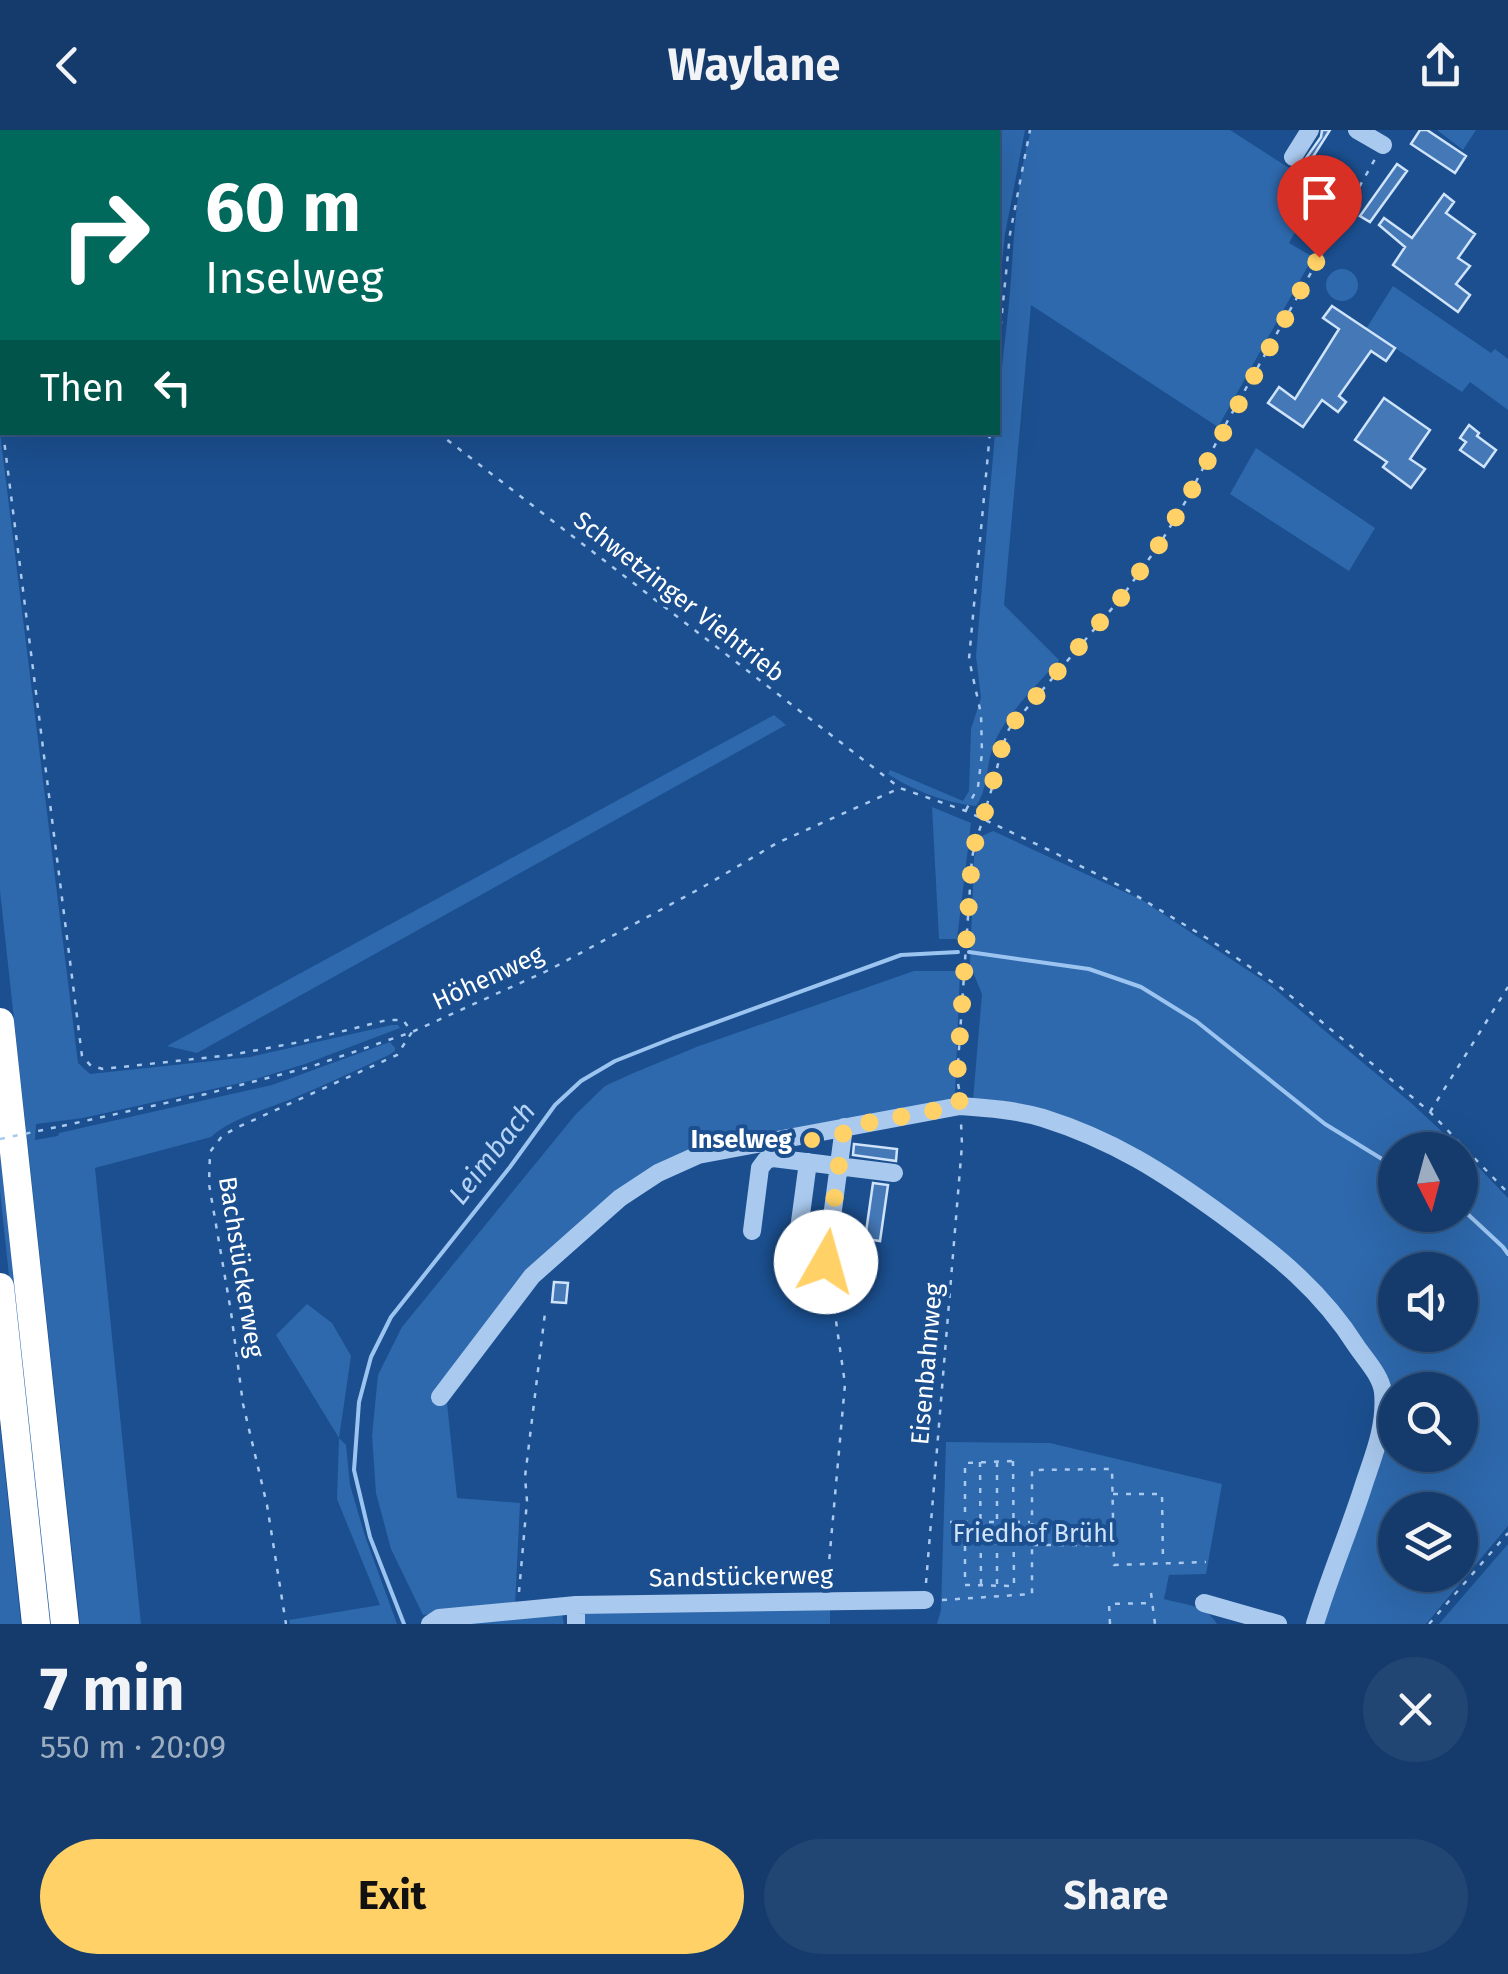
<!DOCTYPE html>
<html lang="en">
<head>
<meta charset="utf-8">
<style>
	body { margin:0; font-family:"Fira Sans",sans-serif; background:#214673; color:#f1f3f6; height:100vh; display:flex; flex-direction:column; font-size:38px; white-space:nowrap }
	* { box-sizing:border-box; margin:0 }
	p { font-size:32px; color:#9dadc1 }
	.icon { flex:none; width:55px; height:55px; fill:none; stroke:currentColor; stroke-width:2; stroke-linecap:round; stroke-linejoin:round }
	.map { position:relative; height:1494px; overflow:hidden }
	.panel { display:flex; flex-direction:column; background:#143b6b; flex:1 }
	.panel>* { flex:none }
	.top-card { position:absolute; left:0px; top:0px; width:1000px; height:305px; box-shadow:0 10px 40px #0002,0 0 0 2px #33557e; background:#00695c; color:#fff; overflow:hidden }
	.needle { width:65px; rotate:174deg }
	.tools { position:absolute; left:1378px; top:1002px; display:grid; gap:20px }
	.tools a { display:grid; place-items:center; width:100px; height:100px; border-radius:50%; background:#143b6b; box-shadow:0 10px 40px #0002,0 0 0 2px #33557e; font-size:50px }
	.pin { position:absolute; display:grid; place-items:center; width:85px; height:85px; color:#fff; margin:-102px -42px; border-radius:50% 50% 50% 0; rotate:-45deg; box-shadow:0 0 10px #0007 }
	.pin .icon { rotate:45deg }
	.me { position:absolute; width:110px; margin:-55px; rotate:7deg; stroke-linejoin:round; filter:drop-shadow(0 0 8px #0008) }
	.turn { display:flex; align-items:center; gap:35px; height:210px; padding:0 40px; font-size:45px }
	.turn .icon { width:130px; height:130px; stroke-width:2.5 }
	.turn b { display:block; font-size:70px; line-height:85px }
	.then { display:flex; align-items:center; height:95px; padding:0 40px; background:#0003; gap:20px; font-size:38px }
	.round { display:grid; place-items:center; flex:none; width:105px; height:105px; border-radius:52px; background:#214673 }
	.summary { display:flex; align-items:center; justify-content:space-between; height:170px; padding:0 40px }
	h1 { font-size:60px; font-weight:700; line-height:75px }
	.primary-button { display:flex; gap:20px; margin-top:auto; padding:20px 40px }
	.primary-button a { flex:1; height:115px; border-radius:60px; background:#ffd166; color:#111; font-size:40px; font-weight:700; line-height:115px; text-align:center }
	.primary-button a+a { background:#214673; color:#f1f3f6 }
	header { display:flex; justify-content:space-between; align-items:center; height:130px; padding:0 40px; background:#143b6b; font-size:45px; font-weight:700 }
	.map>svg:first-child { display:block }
</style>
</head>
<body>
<header><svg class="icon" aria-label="back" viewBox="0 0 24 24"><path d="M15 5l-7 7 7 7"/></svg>Waylane<svg class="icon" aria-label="share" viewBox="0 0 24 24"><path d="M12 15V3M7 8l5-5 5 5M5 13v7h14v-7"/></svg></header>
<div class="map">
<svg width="1508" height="1494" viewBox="0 0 1508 1494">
	<rect width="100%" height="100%" fill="#1b4f8f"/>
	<path fill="#2e69ad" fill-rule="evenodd" d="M776,0H1025L1005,104L1000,152H998V2H780Z
		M1031,0H1230L1320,58L1289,113L1313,127L1218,297L1031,175L1004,475L1059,530C1039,553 1002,588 993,617C986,636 988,659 976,676C946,673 912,660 888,644L890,640L963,671L969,661L971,599L981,568L976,526L995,303L998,302C998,256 1006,209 1010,162C1014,108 1016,53 1031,0Z
		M1437,0H1476L1463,20Z
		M1326 155a16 16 0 1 1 32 0a16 16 0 1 1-32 0Z
		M1393,156L1491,223L1495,219L1508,229V280L1470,252L1462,262L1366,199Z
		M0,303L78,933L90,944L250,927L392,895H398L400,898L305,934L249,951L83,988L36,994L35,1010L58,1006L59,1003L272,955L390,912L395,918V921L389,925C358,939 327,954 296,967C271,978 231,988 211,1007L95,1038L141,1494H80L0,761Z
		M1256,318L1375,398L1349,441L1230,364Z
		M774,585L786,595L197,923L167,916Z
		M932,677L971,693L957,809H939Z
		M993,701L1142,770L1270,855L1410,972L1464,1022L1508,1068V1396L1426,1494H1322L1388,1292L1395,1286V1325H1460V1260H1395V1273L1379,1239L1357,1203L1163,1036L973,970L982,864L970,835L974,727L982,706ZM1395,1020H1460V1085H1395ZM1395,1140H1460V1205H1395ZM1395,1380H1460V1445H1395Z
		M914,841H960L955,963L952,972L689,1024L538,1135L447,1273L457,1368L520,1373L515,1476L423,1485L391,1419L376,1363L372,1306L378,1245L402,1197L576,984L605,956L631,944L699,916Z
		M0,978L55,1494H46L0,1061Z
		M307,1174L332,1193L351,1226L339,1308L346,1315L350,1355L365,1406L397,1494H290L289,1490L380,1475L337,1369L339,1308L276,1205Z
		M0,1296L21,1494H0Z
		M946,1312L1050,1313L1222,1354L1206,1444L1169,1445L1164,1469C1185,1475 1205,1474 1217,1494H937L941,1480Z
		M1508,1414V1494H1439Z
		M830,1476V1494H580L581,1489L589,1479Z
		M562,1484L564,1494H447Z"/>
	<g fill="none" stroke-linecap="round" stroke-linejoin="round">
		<path stroke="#9cc4f0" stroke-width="4" d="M969,822L1089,839L1141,857L1196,891L1325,994L1395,1037
			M1460,1077L1503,1117L1508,1124
			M404,1494L370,1407L354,1340L359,1272L371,1227L391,1187L510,1037L555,975L581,951L615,931L673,908L901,825L958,822"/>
	</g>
	<path fill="#4478b7" stroke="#cfe3fa" stroke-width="2.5" d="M1322,0H1330L1304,41L1299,38L1321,7Z
		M1420,0H1427L1466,26L1455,43L1411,14Z
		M1397,34L1407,41L1370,92L1360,86Z
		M1444,64L1454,72L1446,83L1475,104L1458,128L1470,136L1456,154L1470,165L1458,182L1393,135L1405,117L1379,95L1384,88L1412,108Z
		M1332,176L1395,218L1386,231L1371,221L1339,266L1346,272L1338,282L1322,270L1303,297L1268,273L1279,257L1295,269L1339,199L1323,188Z
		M1384,268L1430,300L1410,329L1425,339L1411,358L1383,337L1387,332L1355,310Z
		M1469,295L1479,303L1477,306L1496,320L1484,337L1460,320L1466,312L1460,308Z
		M854,1014L897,1019L896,1031L853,1025Z
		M873,1053L888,1055L880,1111L865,1109Z
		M554,1152L568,1153L566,1173L552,1172Z"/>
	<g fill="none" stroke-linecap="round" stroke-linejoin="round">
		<path stroke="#a9c9ee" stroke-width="2.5" stroke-dasharray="5 8" stroke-linecap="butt" d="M240,0L242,2
			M671,2L675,0
			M998,222L1010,104L1030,0
			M0,278L2,299
			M3,302L82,926L91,936L103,939L231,925L300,912L387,890H403L412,902L397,925L236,998L222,1006L210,1022L209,1054L231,1182L243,1274L267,1375L286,1494
			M437,302L900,658L966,681L1053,722L1122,757L1213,812L1281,858L1430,982L1508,1063
			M966,680L978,657L982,623L981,584L969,529L990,302
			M959,959L957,948L972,728C976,708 983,691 988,671C996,647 999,623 1009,599L1121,468L1159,415L1187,369L1227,292L1375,29
			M1430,982L1508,857
			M62,996L206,964L310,937L412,902L549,840L703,757L777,713L898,659
			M1013,1331L1014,1456L965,1455V1333Z
			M980,1332L981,1454
			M997,1332V1454
			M1113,1364H1162L1163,1432
			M950,1392H1030
			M1033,1415H1110
			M926,1453L962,1015L961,992
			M827,1455L845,1254L832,1163
			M519,1462L527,1371L525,1347L545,1183
			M1151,1463L1155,1494
			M942,1470L1032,1464V1340L1112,1339L1114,1435L1206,1432
			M1110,1494L1109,1474L1152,1473
			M1429,1494L1508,1403"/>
		<path stroke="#a9c9ee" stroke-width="18" d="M1357,0L1383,15
			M1293,27L1310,0
			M752,1101L760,1038L766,1030L773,1028L894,1043
			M798,1107L808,1032
			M826,1132L844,997
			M440,1267L532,1146L620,1068L658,1043L698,1025L960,976C988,978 1016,980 1043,988C1113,1010 1163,1042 1222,1085C1275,1124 1321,1160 1357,1217C1366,1230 1381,1246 1383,1262C1386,1294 1375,1322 1365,1351C1350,1399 1330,1445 1315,1494
			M1204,1473L1278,1494
			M430,1494L439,1488L576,1475
			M576,1494V1475L925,1470"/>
		<path stroke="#fff" stroke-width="28" d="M0,892L65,1494
			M0,1157L36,1494"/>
		<path stroke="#a9c9ee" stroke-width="2.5" stroke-dasharray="5 8" stroke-linecap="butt" d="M0,1009L62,996"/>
	</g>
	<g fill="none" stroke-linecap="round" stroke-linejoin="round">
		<path stroke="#ffd166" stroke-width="18" stroke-dasharray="0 32.4" d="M826,1132L844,997L960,976L957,948L972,728C975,708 983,691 988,671C995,647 999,623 1008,599L1121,468L1159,415L1187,369L1319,127"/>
	</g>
	<circle fill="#ffd166" stroke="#1b4f8f" stroke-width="4" cx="812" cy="1010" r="10"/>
	<g text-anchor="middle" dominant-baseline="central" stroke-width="8" stroke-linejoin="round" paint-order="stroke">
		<g font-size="25" fill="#fff" stroke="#1b4f8f">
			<text transform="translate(679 467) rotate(38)">Schwetzinger Viehtrieb</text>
			<text transform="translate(488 848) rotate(-25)">Höhenweg</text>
			<text transform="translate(241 1137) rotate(81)">Bachstückerweg</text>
			<text transform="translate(927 1234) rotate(-85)">Eisenbahnweg</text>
			<text transform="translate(741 1447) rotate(-1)">Sandstückerweg</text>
		</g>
		<g font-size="25" font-weight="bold" fill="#fff" stroke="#1b4f8f" text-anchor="end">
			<text x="792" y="1010">Inselweg</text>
		</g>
		<g font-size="25" fill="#cfe3fa" stroke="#1b4f8f">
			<text x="1034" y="1404">Friedhof Brühl</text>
		</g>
		<g font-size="28" font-style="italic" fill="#b5d3f5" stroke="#1b4f8f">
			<text transform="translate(492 1023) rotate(-52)">Leimbach</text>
		</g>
	</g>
</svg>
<div class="tools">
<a><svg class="needle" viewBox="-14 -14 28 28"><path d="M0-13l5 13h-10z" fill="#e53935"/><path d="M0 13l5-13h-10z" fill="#9dadc1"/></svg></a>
<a><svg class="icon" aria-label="sound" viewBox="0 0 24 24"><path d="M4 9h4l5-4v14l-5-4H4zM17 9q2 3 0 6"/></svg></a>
<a><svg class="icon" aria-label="search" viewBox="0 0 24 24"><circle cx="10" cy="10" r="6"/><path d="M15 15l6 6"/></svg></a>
<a><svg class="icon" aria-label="layers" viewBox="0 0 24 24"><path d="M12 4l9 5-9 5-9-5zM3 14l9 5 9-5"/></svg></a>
</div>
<div class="pin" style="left:1319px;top:127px;background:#d93025"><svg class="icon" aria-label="arrive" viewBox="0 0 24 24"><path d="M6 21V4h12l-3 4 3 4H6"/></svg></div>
<svg class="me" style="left:826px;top:1132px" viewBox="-20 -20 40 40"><circle r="19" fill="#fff"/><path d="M0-13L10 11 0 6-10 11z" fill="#ffd166"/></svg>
<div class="top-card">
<div class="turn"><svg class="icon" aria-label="right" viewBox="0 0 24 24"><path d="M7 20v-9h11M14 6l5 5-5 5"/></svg><div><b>60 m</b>Inselweg</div></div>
<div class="then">Then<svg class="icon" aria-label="left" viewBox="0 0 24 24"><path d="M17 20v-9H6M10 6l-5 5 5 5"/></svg></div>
</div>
</div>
<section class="panel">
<div class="summary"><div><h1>7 min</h1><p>550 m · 20:09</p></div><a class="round"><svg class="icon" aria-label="close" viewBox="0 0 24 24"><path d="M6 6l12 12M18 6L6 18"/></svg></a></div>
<div class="primary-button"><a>Exit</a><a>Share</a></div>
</section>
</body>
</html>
